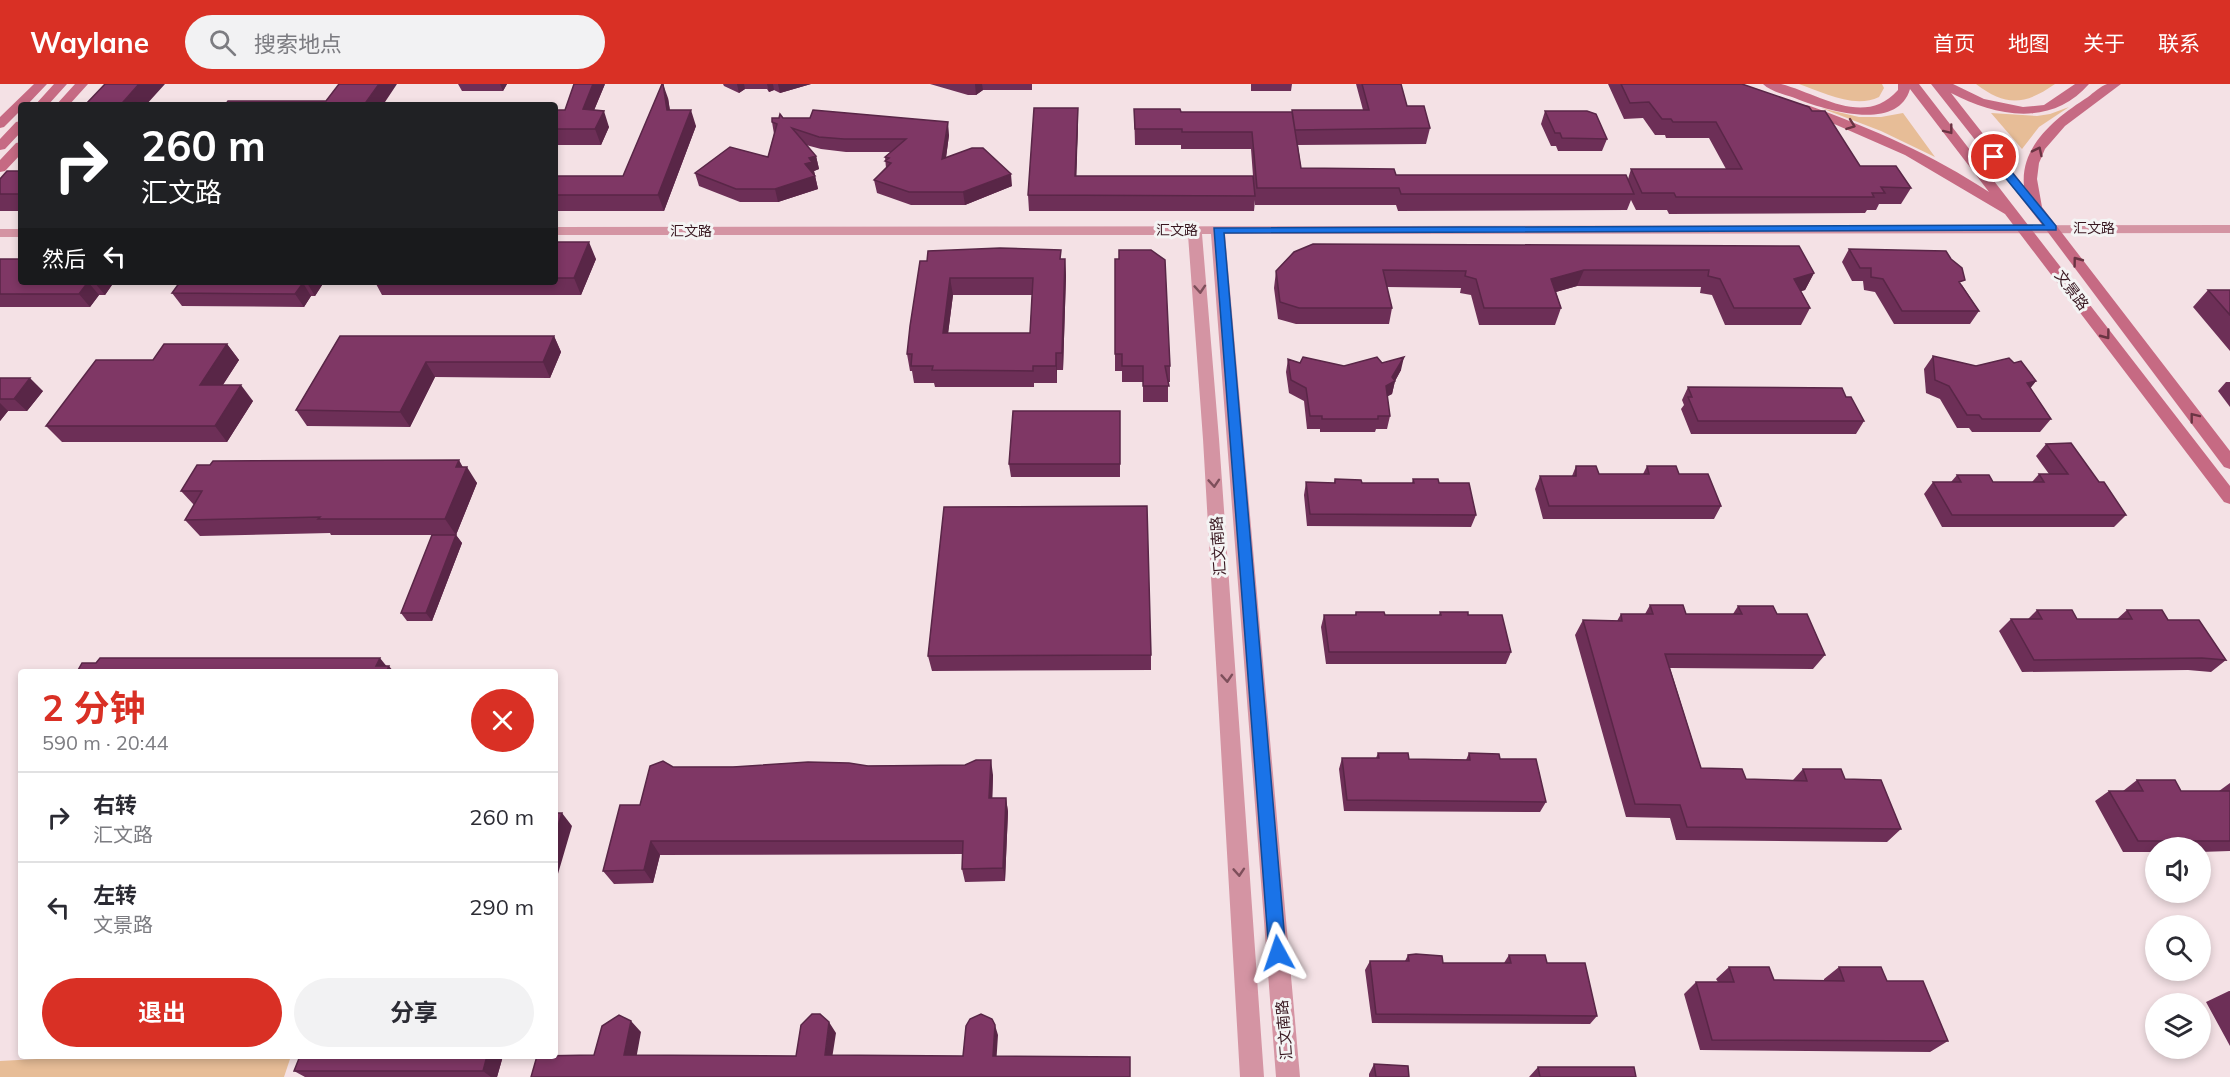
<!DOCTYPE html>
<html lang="zh">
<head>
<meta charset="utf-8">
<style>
	body { margin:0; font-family:Mulish,"Noto Sans SC",sans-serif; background:#f2f2f3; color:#2b2b33; height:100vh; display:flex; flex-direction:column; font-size:22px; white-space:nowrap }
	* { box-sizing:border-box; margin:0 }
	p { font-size:20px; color:#7c7c81 }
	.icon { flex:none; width:33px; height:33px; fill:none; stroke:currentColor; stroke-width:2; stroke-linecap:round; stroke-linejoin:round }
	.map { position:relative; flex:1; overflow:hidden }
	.details { position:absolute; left:18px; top:585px; width:540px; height:390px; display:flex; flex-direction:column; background:#fff; border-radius:6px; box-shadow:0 3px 9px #0003 }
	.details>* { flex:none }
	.hud { position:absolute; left:18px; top:18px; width:540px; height:183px; border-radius:6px; box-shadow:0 3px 9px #0003; background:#202124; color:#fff; overflow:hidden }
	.controls { position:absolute; left:2145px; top:753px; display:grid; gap:12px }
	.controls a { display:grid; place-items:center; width:66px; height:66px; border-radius:50%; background:#fff; box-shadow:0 3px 9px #0003; font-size:30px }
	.pin { position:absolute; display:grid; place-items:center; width:51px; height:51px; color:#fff; margin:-26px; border:3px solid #fff; border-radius:50%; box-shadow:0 2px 6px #0007 }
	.me { position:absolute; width:66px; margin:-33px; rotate:355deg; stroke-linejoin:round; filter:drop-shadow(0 0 4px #0008) }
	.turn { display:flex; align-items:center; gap:21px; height:126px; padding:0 24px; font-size:27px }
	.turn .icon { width:78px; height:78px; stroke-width:2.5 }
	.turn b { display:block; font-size:42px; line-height:51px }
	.then { display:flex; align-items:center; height:57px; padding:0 24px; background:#0003; gap:12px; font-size:22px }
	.round { display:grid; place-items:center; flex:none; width:63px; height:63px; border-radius:32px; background:#f2f2f3 }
	.overview { display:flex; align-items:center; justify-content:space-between; height:102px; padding:0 24px }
	h1 { font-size:36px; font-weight:700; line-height:45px; color:#d93025 }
	.action { display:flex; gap:12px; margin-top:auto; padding:12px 24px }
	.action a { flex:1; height:69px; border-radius:36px; background:#d93025; color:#fff; font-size:24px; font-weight:700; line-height:69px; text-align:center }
	.action a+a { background:#f2f2f3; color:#2b2b33 }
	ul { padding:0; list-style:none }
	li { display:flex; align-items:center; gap:18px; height:90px; padding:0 24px; border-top:2px solid #e1e1e2 }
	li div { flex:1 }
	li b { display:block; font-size:22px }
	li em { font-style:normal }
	header { display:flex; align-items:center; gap:36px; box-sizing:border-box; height:84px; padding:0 30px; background:#d93025; color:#fff }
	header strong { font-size:28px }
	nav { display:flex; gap:33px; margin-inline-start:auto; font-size:21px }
	.search { width:420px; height:54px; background:#f2f2f3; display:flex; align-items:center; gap:15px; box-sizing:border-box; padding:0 21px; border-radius:33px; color:#7c7c81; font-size:22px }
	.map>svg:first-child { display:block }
</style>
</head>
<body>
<header>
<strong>Waylane</strong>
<div class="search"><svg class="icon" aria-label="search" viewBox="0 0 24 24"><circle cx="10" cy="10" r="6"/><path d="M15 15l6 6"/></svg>搜索地点</div>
<nav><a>首页</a><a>地图</a><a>关于</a><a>联系</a></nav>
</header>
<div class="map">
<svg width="2230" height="993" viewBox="0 0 2230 993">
	<rect width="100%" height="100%" fill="#f4e1e5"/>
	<path fill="#e7bd97" d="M1799,0H1882L1884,4L1879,13C1854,25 1822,8 1799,0Z
		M1976,0H2055C2025,21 2006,23 1976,0Z
		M2069,23L2039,43L2022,65L1991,29L2037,32L2050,30Z
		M1821,24L1859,33H1881L1903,29L1935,73L1881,47Z
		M91,972H291L284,993H0V977Z"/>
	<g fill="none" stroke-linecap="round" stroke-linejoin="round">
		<path fill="#d494a3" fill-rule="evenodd" d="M2230,141V149L1225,150L1300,993H1276L1211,150H1202L1219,355L1264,993H1240L1203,355L1188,151H555V143Z
			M0,145H21V153H0Z"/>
		<path fill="#c66a83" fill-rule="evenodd" d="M34,0H47L27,21H21V26L4,43L0,44V33Z
			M54,0H67L48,21H35Z
			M75,0H88L69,21H56Z
			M1763,0C1769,0 1776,0 1781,0C1820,10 1864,44 1898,6V0H1919L2230,402V420L2224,418L2005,130L1905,71L1800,25L1806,21L1810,22C1873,45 1933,71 1989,108L1910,5C1897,50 1822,25 1792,13C1783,10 1770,7 1763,0Z
			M1931,0H1953L1984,15L2023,23L2044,21L2075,0H2089C2052,43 1996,33 1951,9L2024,102C2020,61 2057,33 2088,13C2093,9 2101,2 2107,0C2111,0 2117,0 2121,0L2065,42L2045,65L2039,79L2037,95L2042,123L2230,367V385L2224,383L2047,147Z
			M21,37V48L5,65L0,66V55L16,38Z
			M21,58V70L5,87L0,88V76L16,59Z"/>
	</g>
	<path fill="#6d2f57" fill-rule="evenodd" d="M458,0H507L503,7H462Z
		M605,0L594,26L609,43L601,61H555V26H565Z
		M723,0H811L780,9L774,6L769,8L767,5H745L739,9L724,2Z
		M930,0H1032V6H983L976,11H968Z
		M1251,0H1292L1291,7H1251Z
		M1356,0H1401L1407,22L1430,44L1426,60L1298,61L1301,84L1396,91L1628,95L1631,85H1726L1709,54H1666L1665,51H1655L1643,34L1624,35L1608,0H1742L1812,27L1860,82L1911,104L1901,120H1879L1876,126H1867L1865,129L1669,130L1667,126H1636L1631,116L1627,126L1398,127L1396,121H1255V116L1254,127H1029L1028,111L1078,40L1076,92H1253L1251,65H1181V61H1135L1134,25L1181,28H1292L1363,26Z
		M668,14L670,26L696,42L664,127H555V92H623Z
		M1545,27L1607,55L1602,67H1558L1556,62H1551L1541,40Z
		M783,34L949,51L946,74L1012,102L965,121H911L877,109L874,96L886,84L885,73L891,68H846L821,65L806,61L816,72L819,85L814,87L818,105L778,118H740L699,102L695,89L768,73L774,50L772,38Z
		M21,87V127H0V95Z
		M555,158L596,175L581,211H382L375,198H555Z
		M1849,165L1962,201L1979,227L1970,240H1894L1875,208L1864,206L1863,197H1852L1842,178Z
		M1294,168L1814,189L1805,206L1801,207L1810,224L1801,241H1725L1712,211L1700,209L1701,203L1577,202L1556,208L1561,224L1555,241H1479L1471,211L1460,209L1461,204L1387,203L1392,224L1389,240H1296L1278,235L1274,204L1276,187Z
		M0,175L21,198H114L105,211H99L90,223H0Z
		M1065,175L1066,192L1063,286H1057V299H1034V303H935L934,299H914L912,287H910L907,270L920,177ZM953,211H1032L1030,249H948Z
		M1115,175L1170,282V298H1168V318H1143V298H1122V287H1115Z
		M176,198H324L315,212H311L304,223L182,222L172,209L178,200Z
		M2208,206H2230V267L2193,223Z
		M340,252H554L561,268L550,294L435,293L410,343L307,342L296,326Z
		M227,260L239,276L223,301L253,317L227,358H62L46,342L153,276Z
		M1933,272L2036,297L2030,304L2051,335L2040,348H1972L1969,344H1957L1940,315L1926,309L1924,285Z
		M1288,275L1300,279L1344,282L1382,279L1401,286L1395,297L1392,310L1387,312L1390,332L1387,345H1376L1375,348H1320V345H1307L1304,317L1289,309L1286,288Z
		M0,294L43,307L27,327H8L0,337Z
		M2226,298H2230V323L2218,307Z
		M1688,303L1846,313L1864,337L1856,350H1691L1681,325L1684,321L1682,316Z
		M1120,327V393H1011L1009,380Z
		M2046,360L2099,398L2126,431L2114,443H1942L1924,410L1933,398H1951L1957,391L1993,398H2032L2039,390H2049L2036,372Z
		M1576,382L1599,390H1643L1647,382L1679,390L1721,422L1714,435H1543L1535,405L1540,392H1572Z
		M463,383L477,399L456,451L462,459L432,537H407L401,529L447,451H331L330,449L200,452L185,436L194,421L181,407Z
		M1335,395L1362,399H1412L1413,395L1439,399L1476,431L1471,443L1307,442L1304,411L1306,398L1334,399Z
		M1650,521L1686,530H1733L1738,522L1777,530L1825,571L1813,585L1670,584L1701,684L1746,695L1793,696L1803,685L1845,695L1901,745L1887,758L1676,756L1670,734L1626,733L1575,551L1583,536L1617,537L1621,530H1645Z
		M2037,526L2077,535H2117L2127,526L2168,536L2226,576L2211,588L2188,586L2022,588L1999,547L2011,535H2028Z
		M1356,528L1385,531H1439L1440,528L1468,531L1511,568L1506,580H1326L1321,543L1324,531H1355Z
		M1151,571V586L932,587L928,572Z
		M1378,669L1409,675L1466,676L1469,669L1500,675L1546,718L1540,728L1344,727L1339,685L1342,674H1376Z
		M965,681L993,691L992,714H1006L1008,728L1005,797L965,798L962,785V770L660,771L653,799L614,800L603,787L640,721L673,683Z
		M2137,696L2181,707H2219L2230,699V767L2200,768V764H2156V768H2123L2095,717L2109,707H2123Z
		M1408,871L1443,879H1504L1509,871L1547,879L1597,932L1590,940L1372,939L1365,886L1370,877H1405Z
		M1729,883L1774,896L1824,897V895L1839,883L1887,897L1948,957L1930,968L1700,966L1684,910L1696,898H1718L1716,895Z
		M2229,907H2230V962L2206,918Z
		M503,972L497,993H305L294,987Z
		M1374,980L1409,993H1369V990Z
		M1538,983L1636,993H1529Z"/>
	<path fill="#592647" d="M139,0H165L146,21L123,18Z
		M379,0H397L383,21H364Z
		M500,0H507L503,7Z
		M593,0H605L588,41L583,25Z
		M663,0L668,14L672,42L667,26Z
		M737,0H744L745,5L739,9Z
		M767,0H773L774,6L769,8Z
		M778,0H811L780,9Z
		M975,0H982L983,6L976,11Z
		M1078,24V40L1076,107L1075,92Z
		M691,26L696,42L664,127L658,111Z
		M604,27L609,43L601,61L595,45Z
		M948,38L949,51L944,88L942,75Z
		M816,72L819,85L814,87L815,91L808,93L805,80L809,74Z
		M1011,90L1012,102L965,121L963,108Z
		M815,92L818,105L778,118L775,105Z
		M589,158L596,175L581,211L574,194Z
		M1065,175L1066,192L1063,286L1062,269Z
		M1584,186L1577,202L1545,211L1551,195Z
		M1814,189L1805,206L1785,212L1794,195Z
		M950,194L953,211L946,266L943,249Z
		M88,198L99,211L90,223L79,210Z
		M94,198H114L105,211Z
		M308,198H324L315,212L307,199Z
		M303,199L311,212L304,223L295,210Z
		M554,252L561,268L550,294L543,278Z
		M227,260L239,276L212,317L200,301Z
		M1056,269L1057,286V299L1056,282Z
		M1404,273L1401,286L1395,297L1392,310L1383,315L1386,302Z
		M426,278L435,293L410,343L400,328Z
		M30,294L43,307L27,327L14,315Z
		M2036,297L2026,310L2027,299Z
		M241,301L253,317L227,358L215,342Z
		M0,319L8,327L0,337Z
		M459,376L465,387L467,383L477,399L456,451L445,435L456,383Z
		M456,451L462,459L432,537L426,529Z
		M380,574L388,584L389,582L394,588H382L376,582Z
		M991,676L993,691L992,727L989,714Z
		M1006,714L1008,728L1005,797L1003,784Z
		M562,729L572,742L555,800V751Z
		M651,757L660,771L653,799L644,786Z
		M631,937L641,948L635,981L624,971Z
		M829,938L836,949L831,981L825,971Z
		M995,941L998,951L996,982L993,972Z
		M487,972H503L497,993H491L483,987Z"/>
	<path fill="#7f3765" stroke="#592647" stroke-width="1.5" fill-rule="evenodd" d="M105,0H139L123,18L181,21H85Z
		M339,0H379L364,21H225L228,17H326Z
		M574,0H593L583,25L604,27L595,45H555V26H565Z
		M662,0H663L667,26H691L658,111H555V92H623Z
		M1362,0H1401L1407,22H1424L1430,44L1295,46L1292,26H1369Z
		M1621,0H1742L1809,23L1812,27H1825L1860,82H1896L1911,104L1881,103L1885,109H1872L1874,113H1676L1674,109H1642L1631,85H1742L1716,38H1673L1671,35H1662L1649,18L1630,19Z
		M1034,24H1078L1075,92H1253L1255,112L1028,111Z
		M1134,25H1180L1181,28H1292L1301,84L1394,85L1396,91H1626L1634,110H1401L1399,104H1257L1252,48H1182V45H1135Z
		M813,26L948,38L942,75L972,64H983L1011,90L963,108H909L874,96L891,79L885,77L889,74L885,73L906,55H844L819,53L792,44L816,72L809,74L812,78L805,80L815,92L775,105H736L695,89L730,63L768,73L777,40L772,38V34H779L780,30L783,34H810Z
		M1545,27H1587L1596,30L1607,55L1562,54L1560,49H1555Z
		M7,87H21V110H0V95Z
		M555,158H589L574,194H555Z
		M1313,160L1799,162L1814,189L1794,195L1810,224H1734L1720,195L1708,192L1709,186H1584L1551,195L1561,224H1484L1476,195L1465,192L1466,187L1383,186L1392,224H1299L1280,218L1276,187L1294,168Z
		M1000,164L1061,166L1060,175H1065L1062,269H1056V282H1033V287L932,286L933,282H911L912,270H907L910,242L920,177H927L928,167ZM950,194H1033L1030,249H943Z
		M1849,165L1946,167L1951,175L1962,184L1965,196L1959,198L1979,227H1902L1883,195L1871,193V184H1860Z
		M1119,166H1151L1165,176L1170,282H1165L1169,302H1143V282H1122V270H1115V175H1119Z
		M0,175H21V198H94H88L79,210H0Z
		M180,198H308L303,199L295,210L172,209Z
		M2208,206H2230V231Z
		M340,252H554L543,278H426L400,328L296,326Z
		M164,260H227L200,301H241L215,342H46L96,276H153Z
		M1933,272L1976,282L2009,274L2014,279L2021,277L2036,297L2027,299L2051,335H1982L1979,331H1967L1949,302L1935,296Z
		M1303,273L1344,282L1377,273L1382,279L1404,273L1392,293L1395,297L1386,302L1390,332H1378V335H1322V332H1310L1306,304L1291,296L1288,275L1300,279Z
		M0,294H30L14,315H0Z
		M1688,303L1842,304L1846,313H1851L1864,337H1698L1688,313H1692Z
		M1013,327H1120V380H1009Z
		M2071,359L2099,398H2104L2126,431H1952L1933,398H1961L1957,391H1989L1993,398H2044L2039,390H2068L2046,360Z
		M459,376L456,383H467L445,435H318L320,433L185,436L202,407H181L197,381H210L213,377Z
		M1576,382H1596L1599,390H1649L1647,382H1676L1679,390H1708L1721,422H1549L1540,392H1576Z
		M1335,395L1361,396L1362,399H1414L1413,395H1438L1439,399H1469L1476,431L1310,430L1306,398L1335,399Z
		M1147,422L1151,571L928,572L944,423Z
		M432,451H456L426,529H401Z
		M1650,521H1683L1686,530H1742L1738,522H1773L1777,530H1807L1825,571L1665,570L1701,684L1742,685L1746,695L1807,697L1803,685H1841L1845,695L1881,696L1901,745L1687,743L1680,721L1635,720L1583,536L1622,537L1621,530H1653Z
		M2037,526H2072L2077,535H2132L2127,526H2162L2168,536H2199L2226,576L2202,574L2034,576L2011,535H2042Z
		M1356,528H1384L1385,531H1441L1440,528H1468V531H1502L1511,568H1329L1324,531H1356Z
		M100,574H380L376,582H389L386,588H77L82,579H96Z
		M1378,669H1408L1409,675L1470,676L1469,669L1499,670L1500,675H1536L1546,718L1347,716L1342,674H1379Z
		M976,676H991L989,714H1006L1003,784L962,785L963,757H651L644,786L603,787L620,721H640L650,682L663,677L673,683H733L808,678L849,679L868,682L965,681Z
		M2137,696H2175L2181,707H2230V757H2138L2109,707H2143Z
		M555,729H562L555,751Z
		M1416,870L1442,872L1443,879H1511L1509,871H1545L1547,879H1585L1597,932L1376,930L1370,877H1409L1408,871Z
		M1729,883H1769L1774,896L1844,897L1839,883H1881L1887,897H1923L1948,957L1712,956L1696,898H1734Z
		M812,930H820L829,938L825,971L963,972L966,942L970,935L981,930L992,935L995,941L993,972L1130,973V993H531L537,972L594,971L602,942L619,931L631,937L624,971L796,972L801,941Z
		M300,972H487L483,987H294Z
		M1374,980L1408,982L1409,993H1376Z
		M1538,983H1634L1636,993H1540Z"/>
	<defs><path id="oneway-chevron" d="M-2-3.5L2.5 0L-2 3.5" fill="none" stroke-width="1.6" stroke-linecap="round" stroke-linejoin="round" transform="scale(1.5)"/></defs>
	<g stroke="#6a3443">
		<use href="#oneway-chevron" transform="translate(1851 41) rotate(20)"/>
		<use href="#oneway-chevron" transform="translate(1949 46) rotate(52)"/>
		<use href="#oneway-chevron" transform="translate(2038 67) rotate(-64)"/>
		<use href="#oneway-chevron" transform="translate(2077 177) rotate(-127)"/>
		<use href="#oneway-chevron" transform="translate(2106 251) rotate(53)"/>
		<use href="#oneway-chevron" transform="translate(2194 333) rotate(-128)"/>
	</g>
	<g stroke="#7e4f5b">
		<use href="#oneway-chevron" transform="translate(1200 205) rotate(86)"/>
		<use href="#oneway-chevron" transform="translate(1214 399) rotate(86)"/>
		<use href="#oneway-chevron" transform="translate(1227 594) rotate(86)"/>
		<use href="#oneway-chevron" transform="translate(1239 788) rotate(86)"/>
	</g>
	<path fill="#1a73e8" stroke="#114b97" stroke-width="1.5" d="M1990,70H1997L2056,142V146L1224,149L1286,869L1284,875L1278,877L1272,875L1269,869L1214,144L2044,141L1990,75Z"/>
	<g text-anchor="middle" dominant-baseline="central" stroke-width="6" stroke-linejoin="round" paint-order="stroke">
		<g font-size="14" fill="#381720" stroke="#f4f4f4">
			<text x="2094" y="144">汇文路</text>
			<text x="1177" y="146">汇文路</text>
			<text x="691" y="147">汇文路</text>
		</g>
		<g font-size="15" fill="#381720" stroke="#f4f4f4">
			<text transform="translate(2072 206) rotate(53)">文景路</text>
			<text transform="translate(1218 462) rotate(-94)">汇文南路</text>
			<text transform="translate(1284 946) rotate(-95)">汇文南路</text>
		</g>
	</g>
</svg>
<div class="controls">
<a><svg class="icon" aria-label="sound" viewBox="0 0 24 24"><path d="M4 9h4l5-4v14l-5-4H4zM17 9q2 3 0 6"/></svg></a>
<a><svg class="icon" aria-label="search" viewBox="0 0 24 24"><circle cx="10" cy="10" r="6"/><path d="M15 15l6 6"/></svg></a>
<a><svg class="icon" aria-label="layers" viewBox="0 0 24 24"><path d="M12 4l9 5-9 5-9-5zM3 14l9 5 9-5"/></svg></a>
</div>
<div class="pin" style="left:1994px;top:73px;background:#d93025"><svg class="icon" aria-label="arrive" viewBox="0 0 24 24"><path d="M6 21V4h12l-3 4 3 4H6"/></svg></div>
<svg class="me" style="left:1278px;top:869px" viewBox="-20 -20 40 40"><path d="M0-17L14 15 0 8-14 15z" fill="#1a73e8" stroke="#fff" stroke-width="4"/></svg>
<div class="hud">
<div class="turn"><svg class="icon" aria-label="right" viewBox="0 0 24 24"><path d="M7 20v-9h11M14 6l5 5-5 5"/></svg><div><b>260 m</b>汇文路</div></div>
<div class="then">然后<svg class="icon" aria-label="left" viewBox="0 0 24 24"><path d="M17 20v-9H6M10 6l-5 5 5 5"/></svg></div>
</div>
<section class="details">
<div class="overview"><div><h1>2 分钟</h1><p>590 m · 20:44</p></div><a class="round" style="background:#d93025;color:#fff"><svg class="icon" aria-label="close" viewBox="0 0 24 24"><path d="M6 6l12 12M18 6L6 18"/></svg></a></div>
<ul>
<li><svg class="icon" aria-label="right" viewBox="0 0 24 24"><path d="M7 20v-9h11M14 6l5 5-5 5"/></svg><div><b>右转</b><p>汇文路</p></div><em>260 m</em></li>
<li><svg class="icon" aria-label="left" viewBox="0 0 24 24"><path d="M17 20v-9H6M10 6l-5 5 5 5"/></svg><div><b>左转</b><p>文景路</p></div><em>290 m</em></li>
</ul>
<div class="action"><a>退出</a><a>分享</a></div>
</section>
</div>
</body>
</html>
